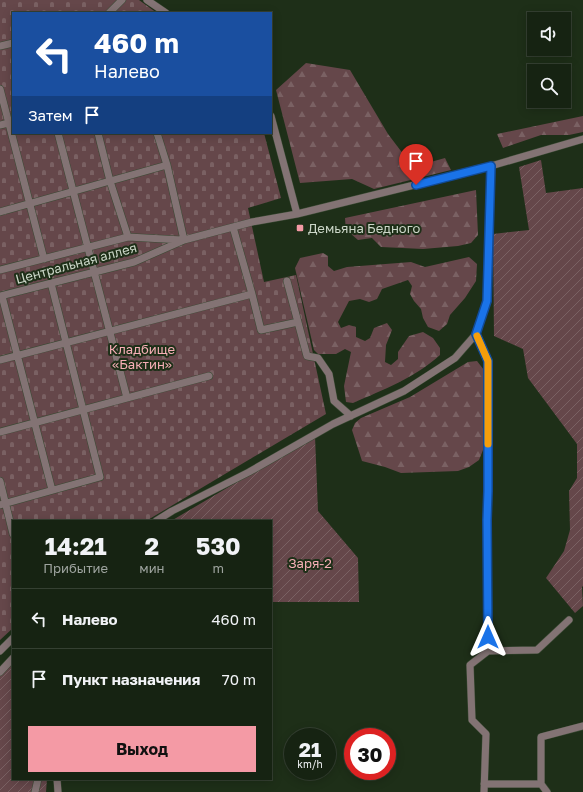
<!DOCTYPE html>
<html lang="ru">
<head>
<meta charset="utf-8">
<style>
	body { margin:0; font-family:"Golos Text",sans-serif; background:#1f2b1b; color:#f1f3f6; height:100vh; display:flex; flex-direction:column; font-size:15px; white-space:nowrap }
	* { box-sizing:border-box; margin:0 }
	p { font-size:13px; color:#9ea49f }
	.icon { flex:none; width:22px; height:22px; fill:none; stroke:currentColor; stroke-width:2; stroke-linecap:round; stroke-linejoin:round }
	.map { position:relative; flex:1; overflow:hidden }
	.sheet { position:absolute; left:12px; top:520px; width:260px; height:260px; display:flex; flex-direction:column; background:#162312; border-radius:0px; box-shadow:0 2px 10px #0003,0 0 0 1px #354032 }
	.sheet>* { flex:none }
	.hud { position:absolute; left:12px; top:12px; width:260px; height:122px; border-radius:0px; box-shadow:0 2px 10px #0003,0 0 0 1px #354032; background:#1a4fa0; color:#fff; overflow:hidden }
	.controls { position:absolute; left:527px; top:12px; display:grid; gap:8px }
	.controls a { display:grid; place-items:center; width:44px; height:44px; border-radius:0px; background:#162312; box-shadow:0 2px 10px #0003,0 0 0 1px #354032; font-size:20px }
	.speed { position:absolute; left:284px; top:728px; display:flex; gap:8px; font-size:20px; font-weight:700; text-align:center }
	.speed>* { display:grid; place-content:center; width:52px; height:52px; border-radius:50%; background:#162312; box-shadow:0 2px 10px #0003,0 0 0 1px #354032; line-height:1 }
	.speed small { font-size:10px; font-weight:400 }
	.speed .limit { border:6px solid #d22; background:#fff; color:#111 }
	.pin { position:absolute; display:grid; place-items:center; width:34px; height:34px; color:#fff; margin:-41px -17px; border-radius:50% 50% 50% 0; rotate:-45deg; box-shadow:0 0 4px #0007 }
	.pin .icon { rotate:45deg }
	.me { position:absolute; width:44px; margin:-22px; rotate:0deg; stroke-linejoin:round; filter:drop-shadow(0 0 3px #0008) }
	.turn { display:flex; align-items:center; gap:14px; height:84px; padding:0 16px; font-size:18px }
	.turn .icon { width:52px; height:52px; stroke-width:2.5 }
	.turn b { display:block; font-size:28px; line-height:34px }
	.then { display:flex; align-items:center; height:38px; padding:0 16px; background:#0003; gap:8px; font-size:15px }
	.eta { display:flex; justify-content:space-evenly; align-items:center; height:68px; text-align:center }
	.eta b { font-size:24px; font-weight:700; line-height:28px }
	.primary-button { display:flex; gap:8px; margin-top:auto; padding:8px 16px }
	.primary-button a { flex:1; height:46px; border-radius:0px; background:#f49aa5; color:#111; font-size:16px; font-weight:700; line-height:46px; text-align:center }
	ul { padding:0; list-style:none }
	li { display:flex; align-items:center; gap:12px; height:60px; padding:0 16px; border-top:1px solid #354032 }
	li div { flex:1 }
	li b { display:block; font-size:15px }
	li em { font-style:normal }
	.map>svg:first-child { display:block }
</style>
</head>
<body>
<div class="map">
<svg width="583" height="792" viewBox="0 0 583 792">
	<defs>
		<pattern id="forest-firs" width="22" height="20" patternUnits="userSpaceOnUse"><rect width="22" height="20" fill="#65474a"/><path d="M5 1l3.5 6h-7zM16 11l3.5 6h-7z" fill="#7a6163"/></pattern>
		<pattern id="cemetery-stones" width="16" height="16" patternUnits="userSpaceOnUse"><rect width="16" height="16" fill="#65474a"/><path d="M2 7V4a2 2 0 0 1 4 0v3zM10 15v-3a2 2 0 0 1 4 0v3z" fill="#7a6163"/></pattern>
		<pattern id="garden-furrows" width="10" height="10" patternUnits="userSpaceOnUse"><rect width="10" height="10" fill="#65474a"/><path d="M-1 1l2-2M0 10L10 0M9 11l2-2" fill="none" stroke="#7a6163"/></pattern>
	</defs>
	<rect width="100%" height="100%" fill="#1e2f18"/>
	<path fill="url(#forest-firs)" d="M306,63L350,70L388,134L413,167L445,158L451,170L374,189L352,179L300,183L276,90Z
		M583,116V132L569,135H541L503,148L497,134Z
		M476,190L478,235L471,243L458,246L423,249L381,247L372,238L358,240L351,234L346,232L345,218Z
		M323,253L328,256V266L334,271L347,267L411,262L425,267L469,257L477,264L476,281L465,298L450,315L447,324L439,331L428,327L423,318L421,309L414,301L410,294L412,286L408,280L382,289L377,299L369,302L360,299L349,301L338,322L341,328L349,325L356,327V337L365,341L370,338L374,328L387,323L392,330L386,345L385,362L391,365L398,359V352L409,336L423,332L433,338L440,348V355C416,377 383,390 353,403L346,402L344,386L351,352L345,349L336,354H318L314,350L295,268L300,258Z
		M468,362L477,361L484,370L483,440V450L479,460L469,467L458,471L401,473L385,467L362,461L352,430L355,423L361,418L410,397Z"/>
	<path fill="url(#cemetery-stones)" d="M0,0H139L157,13H13V133H264L281,198L248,208L264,282L296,275L326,414L146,521H13V628L0,640Z"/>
	<path fill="url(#garden-furrows)" d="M541,160L546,193L583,188V586L582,587L583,606L575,613L546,578L564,551L570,530L569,491L577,478V444L528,378L523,349L494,336L493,234L529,230L519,167Z
		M315,436L318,511L358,558L359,602H271V521H171Z
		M13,656V779H47L46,792H0V670Z"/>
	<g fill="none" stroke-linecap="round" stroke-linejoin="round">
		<g stroke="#3a4a34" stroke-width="8">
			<path id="minor" d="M147,0L166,13
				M109,13L122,0
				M0,46L13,43
				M0,89L44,259
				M271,116L297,214
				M0,125L13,122
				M58,133L127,398
				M98,133L110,181L128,237
				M157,133L167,165L184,240
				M0,212L167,165
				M233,227L252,294L261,330L298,322
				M0,270L128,237L182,240
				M287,281L307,356L318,358L329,374L334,401L351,416
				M0,296L134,262L184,240L252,222L297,214L491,166L583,139
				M2,296L52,490
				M476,334L488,361V491L487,520L488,651
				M0,360L252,294
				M0,432L209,376
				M0,481L13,534
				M0,505L100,477L51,283
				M156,521L172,511L249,472L333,424L404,391L455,358L476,334L487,301L491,166
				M0,651L13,638
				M0,672L13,658
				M57,779L58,792
				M484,784H541
				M35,792L38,779
				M484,792L486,734L472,720L470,665L488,651L537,650L569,620
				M547,792L541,784V737L583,726"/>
		</g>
		<use href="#minor" stroke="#837374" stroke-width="7"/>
	</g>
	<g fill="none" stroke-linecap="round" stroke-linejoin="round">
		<g stroke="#114b97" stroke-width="10">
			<path id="route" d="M416,185L491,166L487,301L476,334L488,361V491L487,520L488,637"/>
		</g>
		<use href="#route" stroke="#1a73e8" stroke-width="7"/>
		<path stroke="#f59e0b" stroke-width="7" d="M477,336L488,361V444"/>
	</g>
	<rect fill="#f49aa5" stroke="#1e2f18" stroke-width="1.5" x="296" y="224" width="8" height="8" rx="2"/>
	<g text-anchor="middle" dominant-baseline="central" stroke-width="4" stroke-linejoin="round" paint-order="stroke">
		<g font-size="13" fill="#ccd7c8" stroke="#1e2f18" text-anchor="start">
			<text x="308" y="228">Демьяна Бедного</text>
		</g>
		<g font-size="13" fill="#ccd7c8" stroke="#1e2f18">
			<text transform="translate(76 263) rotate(-15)">Центральная аллея</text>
		</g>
		<g font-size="13" fill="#f6afb6" stroke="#1e2f18">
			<text x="142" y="349">Кладбище<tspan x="142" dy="15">«Бактин»</tspan></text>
			<text x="310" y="563">Заря-2</text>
		</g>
	</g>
</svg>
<div class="controls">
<a><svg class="icon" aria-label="sound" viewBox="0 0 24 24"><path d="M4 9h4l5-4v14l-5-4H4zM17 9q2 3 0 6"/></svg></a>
<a><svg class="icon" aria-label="search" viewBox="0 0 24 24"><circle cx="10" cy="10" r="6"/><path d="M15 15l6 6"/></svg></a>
</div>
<div class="speed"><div>21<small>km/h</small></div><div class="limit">30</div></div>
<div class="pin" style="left:416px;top:185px;background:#d93025"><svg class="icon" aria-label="arrive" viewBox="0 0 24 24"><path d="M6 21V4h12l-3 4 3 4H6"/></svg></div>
<svg class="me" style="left:488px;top:637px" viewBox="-20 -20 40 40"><path d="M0-17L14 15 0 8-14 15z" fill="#1a73e8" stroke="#fff" stroke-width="4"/></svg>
<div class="hud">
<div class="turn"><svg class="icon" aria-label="left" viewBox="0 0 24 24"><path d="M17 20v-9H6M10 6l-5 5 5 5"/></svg><div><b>460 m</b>Налево</div></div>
<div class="then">Затем<svg class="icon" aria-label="arrive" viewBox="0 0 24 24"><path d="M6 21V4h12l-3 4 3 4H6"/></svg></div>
</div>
<section class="sheet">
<div class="eta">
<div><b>14:21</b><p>Прибытие</p></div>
<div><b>2</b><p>мин</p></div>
<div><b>530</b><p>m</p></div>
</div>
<ul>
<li><svg class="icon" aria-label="left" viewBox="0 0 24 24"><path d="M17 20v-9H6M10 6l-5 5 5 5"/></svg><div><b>Налево</b></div><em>460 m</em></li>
<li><svg class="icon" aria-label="arrive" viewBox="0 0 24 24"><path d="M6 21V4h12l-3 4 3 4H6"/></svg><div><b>Пункт назначения</b></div><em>70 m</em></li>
</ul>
<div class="primary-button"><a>Выход</a></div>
</section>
</div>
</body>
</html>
